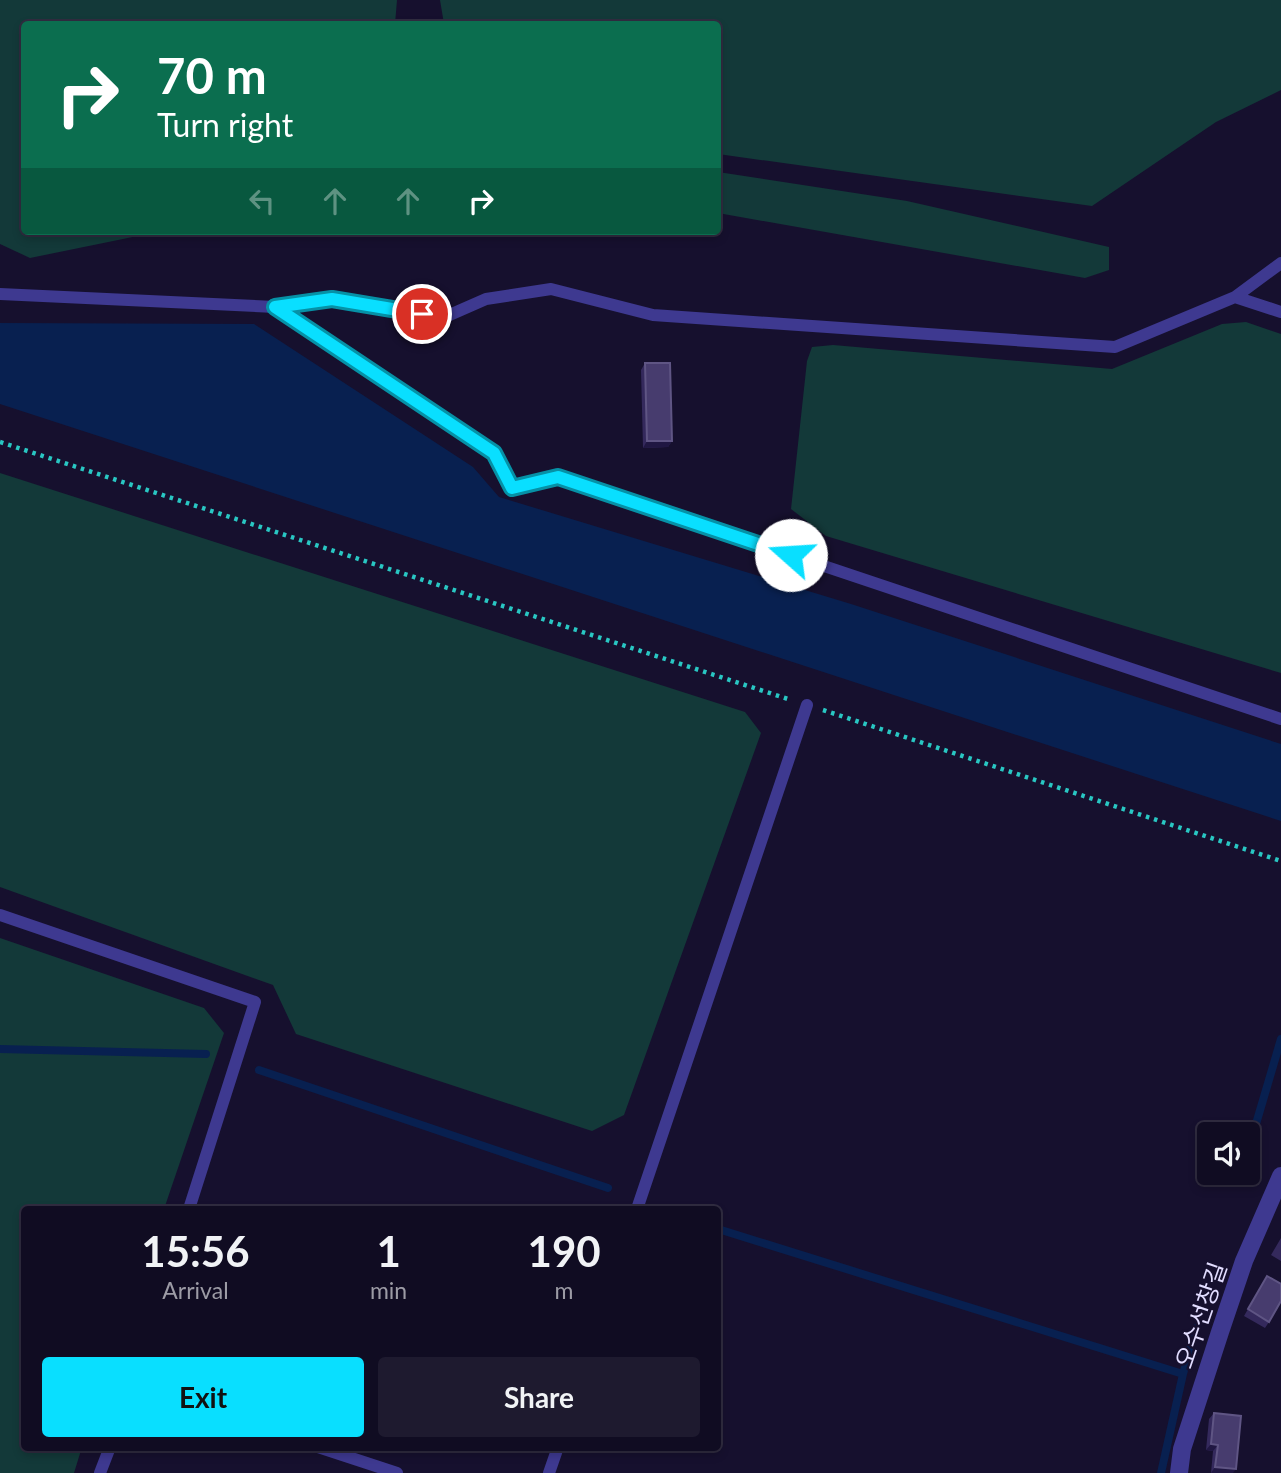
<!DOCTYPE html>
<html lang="en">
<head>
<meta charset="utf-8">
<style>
	body { margin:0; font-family:Lato,"Noto Sans KR",sans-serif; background:#1e1a2f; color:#f1f3f6; height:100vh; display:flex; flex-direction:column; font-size:26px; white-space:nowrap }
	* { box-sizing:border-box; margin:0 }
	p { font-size:23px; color:#9c9ba5 }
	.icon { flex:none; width:38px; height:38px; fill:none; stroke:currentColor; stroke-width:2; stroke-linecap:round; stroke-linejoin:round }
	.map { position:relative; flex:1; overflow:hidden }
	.panel { position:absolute; left:21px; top:1206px; width:700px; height:245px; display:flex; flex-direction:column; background:#100c22; border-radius:7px; box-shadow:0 4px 10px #0003,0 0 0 2px #302c40 }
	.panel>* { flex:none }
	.hud { position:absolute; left:21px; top:21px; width:700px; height:214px; border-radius:7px; box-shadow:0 4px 10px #0003,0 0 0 2px #302c40; background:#0b6e4f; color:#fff; overflow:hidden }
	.controls { position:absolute; left:1197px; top:1122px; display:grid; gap:14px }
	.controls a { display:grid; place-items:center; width:63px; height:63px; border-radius:7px; background:#100c22; box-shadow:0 4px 10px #0003,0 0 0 2px #302c40; font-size:35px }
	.pin { position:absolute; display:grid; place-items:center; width:60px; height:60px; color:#fff; margin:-30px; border:4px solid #fff; border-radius:50%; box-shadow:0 2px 7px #0007 }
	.me { position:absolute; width:77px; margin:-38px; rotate:289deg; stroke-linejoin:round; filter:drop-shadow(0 0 5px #0008) }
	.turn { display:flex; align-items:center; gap:24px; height:147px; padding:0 21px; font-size:32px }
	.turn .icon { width:91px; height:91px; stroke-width:2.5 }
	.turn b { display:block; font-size:49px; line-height:60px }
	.lanes { display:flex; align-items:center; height:66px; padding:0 21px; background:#0003; justify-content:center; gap:35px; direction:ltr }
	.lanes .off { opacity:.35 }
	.eta { display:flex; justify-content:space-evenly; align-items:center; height:119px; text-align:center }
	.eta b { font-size:42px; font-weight:700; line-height:49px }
	.primary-button { display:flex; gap:14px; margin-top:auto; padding:14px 21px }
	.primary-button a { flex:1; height:80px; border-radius:7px; background:#09dfff; color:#111; font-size:28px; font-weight:700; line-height:80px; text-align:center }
	.primary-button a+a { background:#1e1a2f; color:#f1f3f6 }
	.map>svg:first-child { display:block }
</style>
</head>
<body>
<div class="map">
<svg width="1281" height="1473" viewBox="0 0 1281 1473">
	<rect width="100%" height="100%" fill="#16102e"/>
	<path fill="#133939" d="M0,0H397L395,24H24V231H162L30,258L0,244Z
		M440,0H1281V90L1216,122L1092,206L718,154V24H444Z
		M718,172L907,201L1109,247V270L1085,278L718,213Z
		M1246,322L1281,334V673L826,536L791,509L807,361L812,347L833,345L1112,369L1222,324Z
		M0,473L745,712L761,733L624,1115L592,1131L296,1034L273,985L0,887Z
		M0,938L204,1008L224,1033L164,1209H24V1447H82L74,1473H0Z"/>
	<path fill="#082050" d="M0,323L254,324L473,467L499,497L851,604L1281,744V821L0,404Z"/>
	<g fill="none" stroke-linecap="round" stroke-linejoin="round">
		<path stroke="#082050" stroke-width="8" d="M0,1049L206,1054
			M259,1070L608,1188
			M1248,1151L1281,1039
			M1239,1180L1242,1172
			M718,1229L1183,1374
			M1161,1473L1183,1374L1196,1328"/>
		<path stroke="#29c7c3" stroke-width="4.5" stroke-dasharray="3.5 5" stroke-linecap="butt" d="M0,442L791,700
			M823,710L1281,861"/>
		<path stroke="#3e3990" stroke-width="12" d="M0,294L275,307L332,299L445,317L486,299L551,289L653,315L1115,347L1235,297L1281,312
			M1235,297L1281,263
			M275,307L494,453L512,488L558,477L1281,719
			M0,915L255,1002L189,1209
			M637,1209L807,705
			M318,1447L397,1473
			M100,1473L110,1447
			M549,1473L558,1447"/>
		<path stroke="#3e3990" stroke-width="18" d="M1179,1473L1182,1449L1220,1332L1244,1261L1281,1176"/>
	</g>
	<path fill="#34295c" d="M645,363L672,441L668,447L643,448L641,370Z
		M1281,1238V1261L1271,1255Z
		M1267,1276L1269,1322L1265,1328L1244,1316Z
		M1214,1413L1233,1473H1211L1213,1451L1206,1450L1209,1419Z"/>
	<path fill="#201742" d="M647,441H672L668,447L643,448Z
		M1211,1444L1218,1445L1213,1451L1206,1450Z
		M1215,1467L1236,1469L1233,1473H1211Z"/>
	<path fill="#473c6e" stroke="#5f5584" stroke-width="2" d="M645,363H670L672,441H647Z
		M1267,1276L1281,1284V1301L1269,1322L1248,1309Z
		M1214,1413L1241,1416L1236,1469L1215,1467L1218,1445L1211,1444Z"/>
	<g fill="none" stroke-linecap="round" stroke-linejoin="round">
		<g stroke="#0691a6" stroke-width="18">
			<path id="route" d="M422,314L332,299L275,307L494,453L512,488L558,477L791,555"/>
		</g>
		<use href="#route" stroke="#09dfff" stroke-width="12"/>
	</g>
	<g text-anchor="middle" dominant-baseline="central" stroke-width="5" stroke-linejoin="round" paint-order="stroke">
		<g font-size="24" fill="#e2ddff" stroke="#16102e">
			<text transform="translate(1200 1315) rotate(-71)">오수선창길</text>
		</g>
	</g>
</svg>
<div class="controls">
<a><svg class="icon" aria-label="sound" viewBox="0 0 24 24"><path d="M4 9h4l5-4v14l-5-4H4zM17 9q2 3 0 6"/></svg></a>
</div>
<div class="pin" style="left:422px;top:314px;background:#d93025"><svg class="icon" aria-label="arrive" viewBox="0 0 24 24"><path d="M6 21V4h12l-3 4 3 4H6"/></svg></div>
<svg class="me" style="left:791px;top:555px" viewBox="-20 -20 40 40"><circle r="19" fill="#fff"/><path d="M0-13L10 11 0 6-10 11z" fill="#09dfff"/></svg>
<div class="hud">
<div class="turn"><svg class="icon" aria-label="right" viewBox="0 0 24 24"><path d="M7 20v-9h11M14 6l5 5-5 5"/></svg><div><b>70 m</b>Turn right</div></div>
<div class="lanes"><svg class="icon off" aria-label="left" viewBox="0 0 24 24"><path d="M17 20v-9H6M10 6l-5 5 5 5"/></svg><svg class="icon off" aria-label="ahead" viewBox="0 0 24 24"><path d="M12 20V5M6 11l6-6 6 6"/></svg><svg class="icon off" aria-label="ahead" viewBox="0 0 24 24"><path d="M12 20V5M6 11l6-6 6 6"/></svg><svg class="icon" aria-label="right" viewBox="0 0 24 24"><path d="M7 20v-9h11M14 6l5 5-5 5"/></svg></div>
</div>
<section class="panel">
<div class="eta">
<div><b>15:56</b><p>Arrival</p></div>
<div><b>1</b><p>min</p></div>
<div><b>190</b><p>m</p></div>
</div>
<div class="primary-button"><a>Exit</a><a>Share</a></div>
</section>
</div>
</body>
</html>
